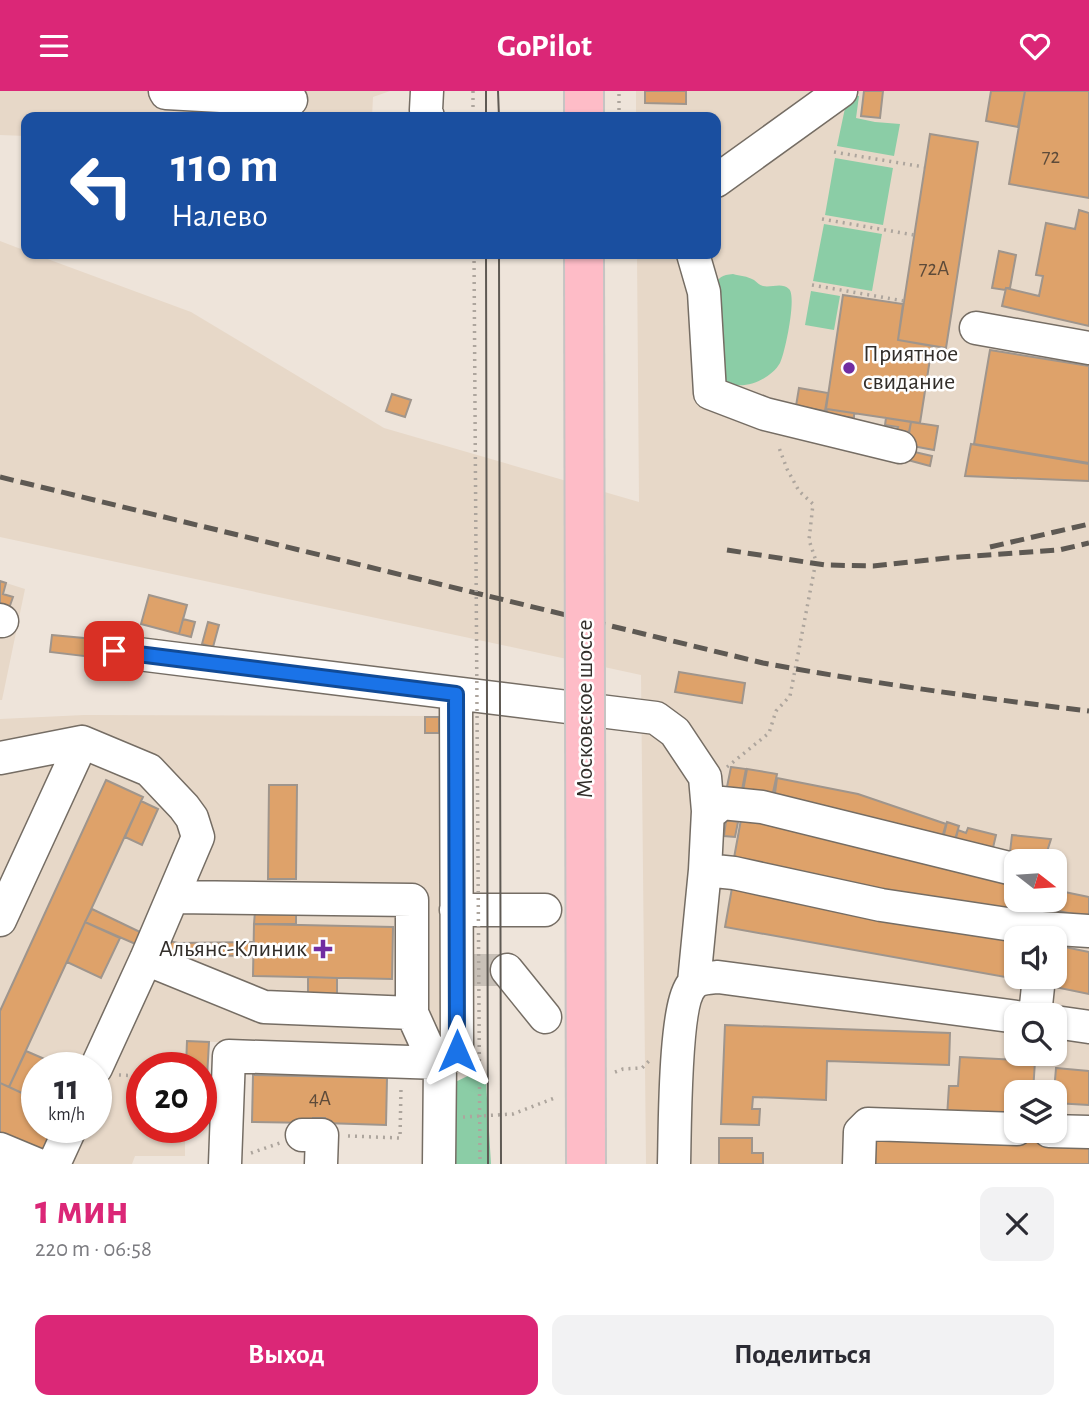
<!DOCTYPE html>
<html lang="ru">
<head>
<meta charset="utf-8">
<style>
	body { margin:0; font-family:"Alegreya Sans",sans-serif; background:#f2f2f3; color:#2b2b33; height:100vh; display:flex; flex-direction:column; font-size:26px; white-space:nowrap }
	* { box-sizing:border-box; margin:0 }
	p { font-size:23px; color:#7c7c81 }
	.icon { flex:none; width:38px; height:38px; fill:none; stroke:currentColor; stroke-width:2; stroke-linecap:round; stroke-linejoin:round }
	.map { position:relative; height:1073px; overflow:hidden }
	.sheet { display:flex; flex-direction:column; background:#fff; flex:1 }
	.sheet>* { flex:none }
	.guide { position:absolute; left:21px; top:21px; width:700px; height:147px; border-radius:14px; box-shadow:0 2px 5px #0004; background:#1a4fa0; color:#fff; overflow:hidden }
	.needle { width:46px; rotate:107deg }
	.tools { position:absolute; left:1004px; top:758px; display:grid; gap:14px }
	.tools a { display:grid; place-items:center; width:63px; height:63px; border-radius:14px; background:#fff; box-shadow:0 2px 5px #0004; font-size:35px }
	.speed { position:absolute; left:21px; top:961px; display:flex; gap:14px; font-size:35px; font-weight:700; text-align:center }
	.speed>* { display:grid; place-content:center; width:91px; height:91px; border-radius:50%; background:#fff; box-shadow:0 2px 5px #0004; line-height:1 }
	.speed small { font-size:18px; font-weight:400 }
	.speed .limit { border:10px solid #d22; background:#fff; color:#111 }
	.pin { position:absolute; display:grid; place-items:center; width:60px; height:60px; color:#fff; margin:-30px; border-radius:14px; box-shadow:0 4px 10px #0006 }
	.me { position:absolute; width:77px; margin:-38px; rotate:0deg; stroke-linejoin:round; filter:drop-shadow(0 0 5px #0008) }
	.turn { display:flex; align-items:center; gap:24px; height:147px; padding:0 35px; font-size:32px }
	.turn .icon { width:91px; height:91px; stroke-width:2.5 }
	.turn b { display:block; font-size:49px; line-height:60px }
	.round { display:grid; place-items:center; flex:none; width:74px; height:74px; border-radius:14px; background:#f2f2f3 }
	.summary { display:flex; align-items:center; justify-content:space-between; height:119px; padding:0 35px }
	h1 { font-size:42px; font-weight:700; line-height:52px; color:#db2777 }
	.action { display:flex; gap:14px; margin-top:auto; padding:14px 35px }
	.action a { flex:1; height:80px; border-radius:14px; background:#db2777; color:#fff; font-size:28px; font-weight:700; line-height:80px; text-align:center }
	.action a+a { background:#f2f2f3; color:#2b2b33 }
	header { display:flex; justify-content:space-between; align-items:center; height:91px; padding:0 35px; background:#db2777; color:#fff; font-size:32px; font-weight:700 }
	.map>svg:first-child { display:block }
</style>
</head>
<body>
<header><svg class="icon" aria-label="menu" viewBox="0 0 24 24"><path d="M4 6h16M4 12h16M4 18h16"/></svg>GoPilot<svg class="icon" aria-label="heart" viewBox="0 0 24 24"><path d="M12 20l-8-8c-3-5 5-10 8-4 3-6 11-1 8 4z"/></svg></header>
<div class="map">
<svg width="1089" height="1073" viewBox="0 0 1089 1073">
	<rect width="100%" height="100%" fill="#eee4da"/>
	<path fill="#e7d8c8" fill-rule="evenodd" d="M0,0H390L373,6L372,26H26V45L0,44Z
		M636,0H1089V1073H646L641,584L0,446V150L26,160V163H34L191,221L384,337L639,411L637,163H716V26H636ZM1017,770H1055V808H1017ZM1017,847H1055V886H1017ZM1017,924H1055V962H1017ZM1017,1001H1055V1040H1017Z
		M0,490L25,498L2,609H0Z
		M84,624L440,625L441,949L407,958L188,950L187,976H142V1036H185V1065H135L132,1073H0V628ZM37,976H96V1036H37Z"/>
	<path fill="#8bcda6" d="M848,3L859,5L856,27L875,31L900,33L894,65L837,55Z
		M835,67L893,77L883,134L825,124Z
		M824,133L882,143L872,200L813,190Z
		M733,183C740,185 747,185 754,189C757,191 759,194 763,195C771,197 782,191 789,198C797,205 785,262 780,272C770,290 735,304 721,286L714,197C718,186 722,184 733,183Z
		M811,200L840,205L834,239L805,234Z
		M476,981L485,985L486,991L491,1073H453L447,995Z"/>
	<path fill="#dea26a" stroke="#9f958c" stroke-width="2" d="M645,0H686V13L645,12Z
		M864,0H883L880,27L861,25Z
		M991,0H1025L1018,36L986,30Z
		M1025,0H1089V107L1009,93Z
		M930,43L978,51L946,257L898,249Z
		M1079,119L1089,122V235L1002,215L1006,197L1039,205L1043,185L1036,184L1046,132L1075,138Z
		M999,160L1016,164L1010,197H1006L1005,199L992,197Z
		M843,204L903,213L898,249L932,255L920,332L826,318Z
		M990,259L1089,275V372L974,353Z
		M799,297L828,302L825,320L796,315Z
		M392,303L411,309L405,326L386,320Z
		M827,318L854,322V327L826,323Z
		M886,327L911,331L909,341L897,339L898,336L885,334Z
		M911,331L938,335L934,359L907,354Z
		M971,353L1089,373V390L965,385Z
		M906,359L932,365L930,375L904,368Z
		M0,490L6,492L3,503L13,506L7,523L0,520Z
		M149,504L187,514L179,543L141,533Z
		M183,528L195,531L191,546L179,543Z
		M208,531L219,534L213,556L202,553Z
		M52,544L94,548L92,566L50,561Z
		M679,581L745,592L742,612L675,601Z
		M425,626H439V642H425Z
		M731,676L746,678L741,704L726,701Z
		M747,678L777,683L771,711L742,705Z
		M777,687L858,703L946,733L940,754L774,709Z
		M106,689L143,706L9,996L0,992V920Z
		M269,694H297L296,788H268Z
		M141,710L158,718L142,754L125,746Z
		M742,723L1017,791V808H1055V799L1089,806V826L1023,813L1021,827L734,767Z
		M726,729L738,731L735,746L724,745Z
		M947,731L959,735L953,755L942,752Z
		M968,737L996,744L991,765L954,755L958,739L966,742Z
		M1012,744L1051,748L1044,770H1009Z
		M732,797L1017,848V886H1034L1033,891L725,836Z
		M92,818L142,842L165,849L178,852L254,851V865L174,864L147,858L85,831Z
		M255,820L296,821V833H254Z
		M85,831L120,847L101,887L67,871Z
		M254,833L393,836L392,888L253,885Z
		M1055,854L1089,861V903L1050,895L1051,886H1055Z
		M308,886L337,887V909L308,908Z
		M725,934L950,942L949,974L827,970L826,1009L753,1006L752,1018H760L759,1034L721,1033Z
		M187,950L209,951L207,987L201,986V976H186Z
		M26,960L63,976H37V1009L9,996Z
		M960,966L1035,970L1033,1001H1017V1029L947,1026L949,995H958Z
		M1056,977L1089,980V1014L1055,1012L1054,1001Z
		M253,984L387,987L386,1034L324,1032L325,1027H313V1032L252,1031Z
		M0,992L37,1009V1036H53L42,1061L0,1042Z
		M201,997H207V1019H201Z
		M873,1044L1089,1046V1073H874Z
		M719,1047H752V1062H763V1073H719Z"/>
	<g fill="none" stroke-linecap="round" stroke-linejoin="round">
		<path stroke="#c8c0b7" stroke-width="32" stroke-dasharray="32 16" stroke-linecap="butt" d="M473,879H507"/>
		<g stroke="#756d64" stroke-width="35">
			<path id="minor" d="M165,0L166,2L291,9
				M427,0L426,19L428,26
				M716,90L841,0
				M693,163L704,201L710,302L765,323L900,356
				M976,237L1089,257
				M0,529L2,530
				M114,560L656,627L675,641L705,686L708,720L705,779L694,891
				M0,667L82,651
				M708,720L714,719L722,712L762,716L1017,779
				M705,779L734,782L881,814L1026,836L1089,840
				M456,819H545
				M0,829L82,651L149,679L184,716L192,727L198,746L146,868L96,977
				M146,868L264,916L412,922V809L173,806
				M507,879L545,926
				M412,922L426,953L440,972L457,960L456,603
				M1035,924L1039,886
				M1055,931L1089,936
				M1049,1040L1089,1041
				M302,1044H322L321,1073
				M0,1058L36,1073
				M54,1073L71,1036
				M225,1073L229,965L440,972L439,1073
				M674,1073C675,1041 674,911 693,893C699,887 709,887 718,886L1017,926
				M859,1073L860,1041L868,1033L1017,1038"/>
		</g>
		<g stroke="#c6c4c3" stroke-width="42">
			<path id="major" d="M584,0V26"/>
		</g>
		<path stroke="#ada59d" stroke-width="3.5" stroke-dasharray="2 5" stroke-linecap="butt" d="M473,0V26
			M619,26V0
			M834,61L924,76
			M822,128L914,144
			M812,194L904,210
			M727,676L769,642L776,620L790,605L816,470L809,449L813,413L799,400L787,378L778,354
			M615,981L623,978L642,977L652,967
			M119,984L142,985
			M463,1026L513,1023L557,1006
			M348,1045L400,1047L401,997
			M251,1062L280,1052"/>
		<use href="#minor" stroke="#fff" stroke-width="32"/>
		<use href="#major" stroke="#febcc7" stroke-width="38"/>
		<path stroke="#5e5953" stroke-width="2" d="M486,0V26
			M498,0L499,26
			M486,163L488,1073
			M499,163L501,1073"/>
		<path stroke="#5e5953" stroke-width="5" stroke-dasharray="14 7" stroke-linecap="butt" d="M0,386L763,572C871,592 980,607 1089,620
			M990,456L1089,433
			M727,459L825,474L873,475L947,467L1059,459L1089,452"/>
		<g stroke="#c6c4c3" stroke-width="42" stroke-linecap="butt">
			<path id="major-bridge" d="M584,163L586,1073"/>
		</g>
		<path stroke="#ada59d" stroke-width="3.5" stroke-dasharray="2 5" stroke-linecap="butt" d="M474,163L480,1073"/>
		<use href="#major-bridge" stroke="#febcc7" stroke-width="38"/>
	</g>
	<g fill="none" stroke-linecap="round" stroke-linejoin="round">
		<g stroke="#114b97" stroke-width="18">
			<path id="route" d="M114,560L456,603L457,960"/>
		</g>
		<use href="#route" stroke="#1a73e8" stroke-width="12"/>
	</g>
	<g fill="#712da1" stroke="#fff" stroke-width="2.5">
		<circle cx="849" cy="277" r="7"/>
		<path d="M319.5 847.5h7v7h7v7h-7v7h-7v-7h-7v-7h7z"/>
	</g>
	<g text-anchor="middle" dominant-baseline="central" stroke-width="5" stroke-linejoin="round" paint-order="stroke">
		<g font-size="21" fill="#5d4b3a">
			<text x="1051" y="65">72</text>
			<text x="934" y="177">72А</text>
			<text x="320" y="1007">4А</text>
		</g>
		<g font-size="24" fill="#322e2a" stroke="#fff" text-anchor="start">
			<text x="863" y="263">Приятное<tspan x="863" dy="28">свидание</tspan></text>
			<text x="307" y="858" text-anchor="end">Альянс-Клиник</text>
		</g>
		<g font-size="24" fill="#322e2a" stroke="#fff">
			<text transform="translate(585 618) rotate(-90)">Московское шоссе</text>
		</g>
	</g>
</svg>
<div class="tools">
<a><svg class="needle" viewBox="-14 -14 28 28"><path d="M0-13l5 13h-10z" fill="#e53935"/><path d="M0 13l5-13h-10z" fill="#7c7c81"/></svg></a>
<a><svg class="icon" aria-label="sound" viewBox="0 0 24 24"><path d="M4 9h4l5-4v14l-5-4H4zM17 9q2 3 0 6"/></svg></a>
<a><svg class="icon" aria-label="search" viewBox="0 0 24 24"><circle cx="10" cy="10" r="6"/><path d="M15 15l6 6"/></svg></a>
<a><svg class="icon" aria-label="layers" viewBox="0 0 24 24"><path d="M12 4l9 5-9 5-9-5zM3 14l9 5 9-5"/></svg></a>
</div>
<div class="speed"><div>11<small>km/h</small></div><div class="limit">20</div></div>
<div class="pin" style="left:114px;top:560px;background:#d93025"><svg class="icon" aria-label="arrive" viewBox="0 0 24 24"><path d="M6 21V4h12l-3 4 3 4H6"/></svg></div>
<svg class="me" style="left:457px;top:960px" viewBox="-20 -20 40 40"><path d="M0-17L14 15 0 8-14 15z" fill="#1a73e8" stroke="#fff" stroke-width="4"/></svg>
<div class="guide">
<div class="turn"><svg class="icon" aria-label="left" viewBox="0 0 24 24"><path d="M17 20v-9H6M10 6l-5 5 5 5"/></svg><div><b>110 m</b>Налево</div></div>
</div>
</div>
<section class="sheet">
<div class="summary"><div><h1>1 мин</h1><p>220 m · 06:58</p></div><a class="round"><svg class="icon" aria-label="close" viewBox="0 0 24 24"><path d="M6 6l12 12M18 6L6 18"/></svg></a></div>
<div class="action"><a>Выход</a><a>Поделиться</a></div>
</section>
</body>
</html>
